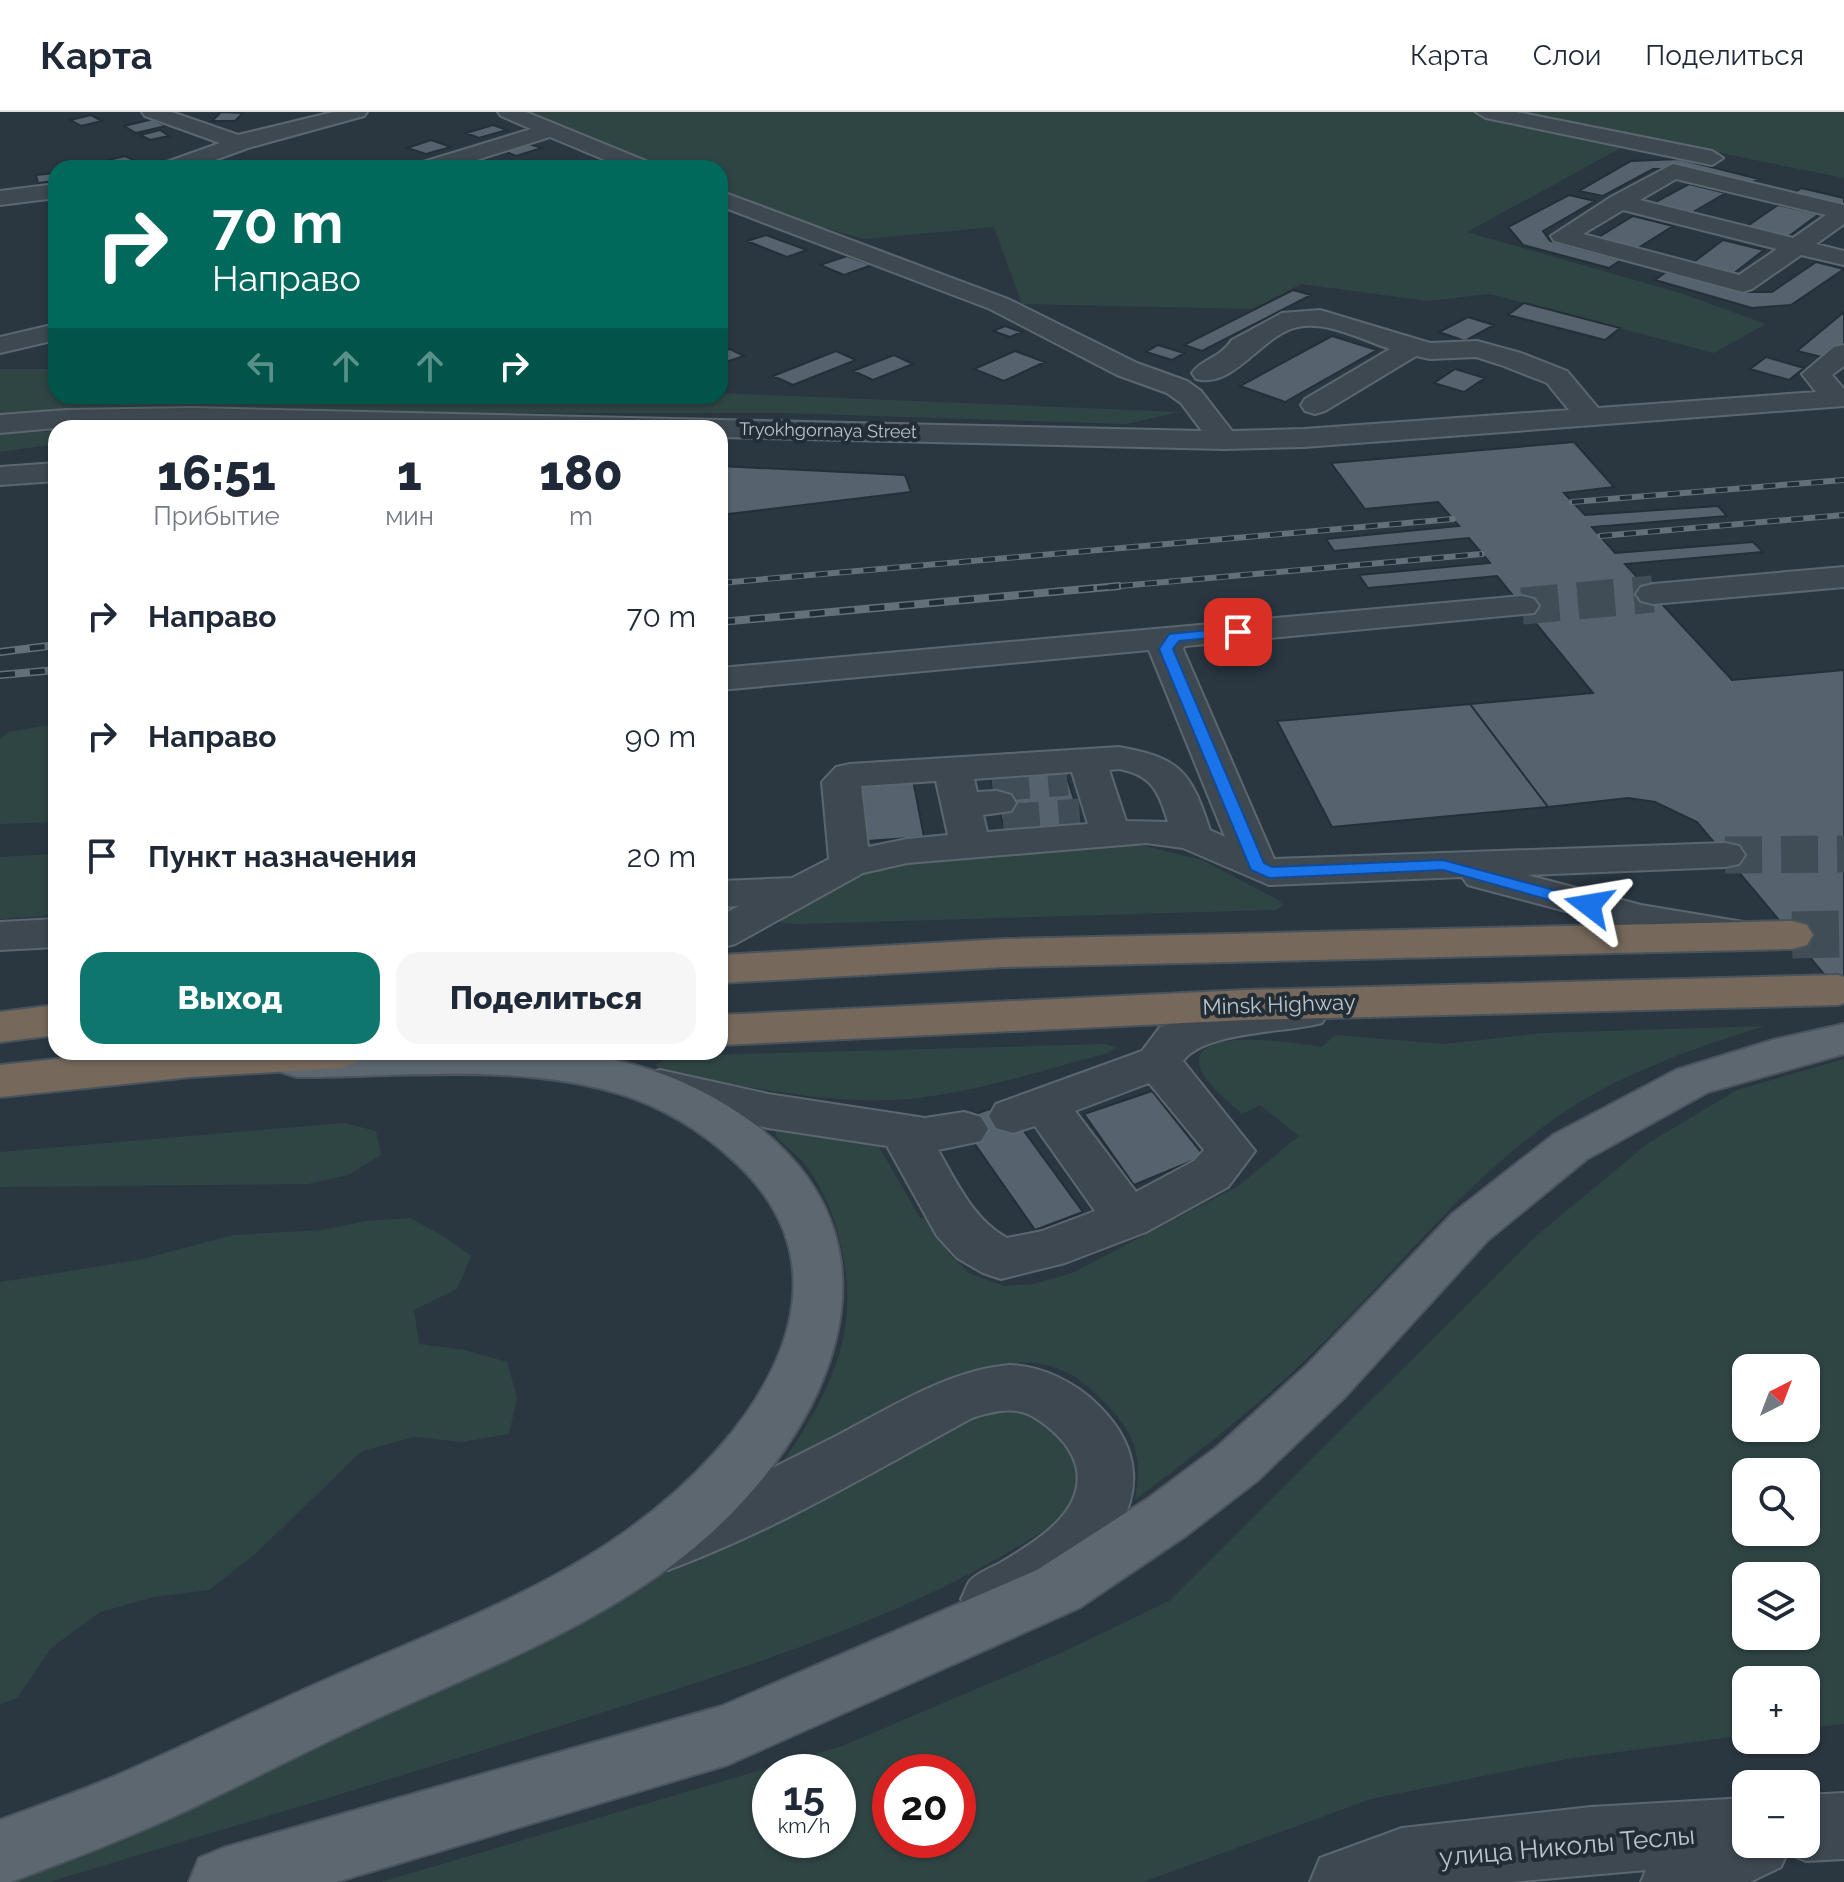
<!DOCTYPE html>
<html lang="ru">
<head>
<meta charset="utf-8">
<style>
	body { margin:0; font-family:Raleway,sans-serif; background:#f6f6f7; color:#1f2937; height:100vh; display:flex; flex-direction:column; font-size:30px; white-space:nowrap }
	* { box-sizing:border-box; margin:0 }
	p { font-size:26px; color:#747a83 }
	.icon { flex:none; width:44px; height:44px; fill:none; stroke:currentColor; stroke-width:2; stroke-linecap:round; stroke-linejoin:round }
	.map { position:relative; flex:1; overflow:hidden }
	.drawer { position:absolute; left:48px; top:308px; width:680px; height:640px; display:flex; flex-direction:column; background:#fff; border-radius:24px; box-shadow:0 2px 6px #0004 }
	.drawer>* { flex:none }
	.top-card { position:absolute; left:48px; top:48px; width:680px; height:244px; border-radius:24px; box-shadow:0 2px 6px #0004; background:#00695c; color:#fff; overflow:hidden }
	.needle { width:52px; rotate:42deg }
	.controls { position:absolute; left:1732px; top:1242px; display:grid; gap:16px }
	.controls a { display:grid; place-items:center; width:88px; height:88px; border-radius:16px; background:#fff; box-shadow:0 2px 6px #0004; font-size:40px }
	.speed { position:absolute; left:752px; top:1642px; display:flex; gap:16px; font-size:40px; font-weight:700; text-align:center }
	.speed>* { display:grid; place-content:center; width:104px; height:104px; border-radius:50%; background:#fff; box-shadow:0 2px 6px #0004; line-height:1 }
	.speed small { font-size:20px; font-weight:400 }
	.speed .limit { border:12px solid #d22; background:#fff; color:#111 }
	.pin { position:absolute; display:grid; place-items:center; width:68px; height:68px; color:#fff; margin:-34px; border-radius:16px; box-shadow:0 4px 12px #0006 }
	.me { position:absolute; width:88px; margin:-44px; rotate:284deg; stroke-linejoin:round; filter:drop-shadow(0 0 6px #0008) }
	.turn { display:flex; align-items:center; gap:28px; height:168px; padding:0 32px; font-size:36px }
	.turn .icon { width:104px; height:104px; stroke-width:2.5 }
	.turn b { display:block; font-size:56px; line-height:68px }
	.lanes { display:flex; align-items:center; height:76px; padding:0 32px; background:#0003; justify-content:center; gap:40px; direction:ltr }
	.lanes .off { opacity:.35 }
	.eta { display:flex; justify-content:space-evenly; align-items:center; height:136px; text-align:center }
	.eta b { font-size:48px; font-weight:800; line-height:56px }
	.button { display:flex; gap:16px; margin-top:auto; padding:16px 32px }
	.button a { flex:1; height:92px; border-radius:24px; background:#0f766e; color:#fff; font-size:32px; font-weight:800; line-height:92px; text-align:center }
	.button a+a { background:#f6f6f7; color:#1f2937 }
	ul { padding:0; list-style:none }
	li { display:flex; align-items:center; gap:24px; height:120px; padding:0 32px }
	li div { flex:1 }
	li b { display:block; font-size:30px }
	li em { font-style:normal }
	header { display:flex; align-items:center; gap:48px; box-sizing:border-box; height:112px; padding:0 40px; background:#fff; border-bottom:2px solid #e0e1e3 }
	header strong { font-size:38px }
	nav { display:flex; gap:44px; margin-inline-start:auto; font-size:28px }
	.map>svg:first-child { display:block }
</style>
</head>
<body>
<header>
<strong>Карта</strong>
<nav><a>Карта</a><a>Слои</a><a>Поделиться</a></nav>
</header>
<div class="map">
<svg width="1844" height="1770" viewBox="0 0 1844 1770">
	<rect width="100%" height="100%" fill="#2a3741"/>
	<path fill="#2f4544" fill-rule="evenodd" d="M524,0H1844V66L1641,25L1467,120L1680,181L1766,212L1714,241L1490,182L1428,189L1301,172L1253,197L1022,192L994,115L864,127L782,104L720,79V56H663Z
		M0,257H56V284H720V281L1180,300L1126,312L783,301H489L171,294L0,304Z
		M56,319V332L0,340V322Z
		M56,612V710L0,712V627L8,620Z
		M1140,733L1202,748L1277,787L1283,793L1276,798L798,812L783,811L780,808L860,759L936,742Z
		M56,742V803L0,807V745Z
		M1765,914C1699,934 1634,957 1575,993C1468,1061 1394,1164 1303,1250C1251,1300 1192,1345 1135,1388C1143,1343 1136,1322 1103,1289C1090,1276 1077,1263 1059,1257C983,1227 856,1315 788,1351L784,1348C809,1312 831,1275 842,1232C856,1176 841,1101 807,1055C798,1043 785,1035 776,1024L775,1016L851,1020L878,1033L920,1106H930L950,1143L969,1161L1004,1174L1034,1172L1072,1161L1238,1074L1299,1024L1260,993L1242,1002C1229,989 1206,974 1200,955C1187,912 1304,932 1322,935L1335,923L1444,932L1543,921Z
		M1104,932L1117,935L1108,941C1043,958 977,980 910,987C829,994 745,973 666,961L655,953L671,944Z
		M1844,947V1612L1806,1616V1568H1746V1623L1567,1647L1371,1687L1143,1770H381L842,1634L1063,1540L1169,1489L1535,1125L1647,1032L1737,978ZM1806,1256V1316H1746V1256ZM1746,1360H1806V1420H1746ZM1746,1464H1806V1524H1746ZM770,1660H838V1728H770ZM958,1660V1728H890V1660Z
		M344,1011L376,1019L381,1043L348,1063L308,1072L0,1075V1040Z
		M410,1106L443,1124L471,1144L457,1177L414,1198L419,1232L465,1238L507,1250L517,1285L509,1322L463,1330L414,1325L362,1339L254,1443L209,1478L154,1485L100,1500L51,1536L17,1586L0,1592V1170L139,1148L233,1123L322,1118L366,1109Z
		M1031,1296L1085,1349L1069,1401C936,1497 759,1551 604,1600C420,1659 234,1714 49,1770H0L970,1301Z"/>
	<path fill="#56626e" stroke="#252f38" stroke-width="2" d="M221,0L243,1L235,9H212Z
		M91,3L102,9L81,14L70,8Z
		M153,7L166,14L136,21L124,14Z
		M493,13L507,18L479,26L466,21Z
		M160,18L169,24L150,28L140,23Z
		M431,28L451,35L426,42L407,36Z
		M529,32L542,36L516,44L504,39Z
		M125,44L138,50L116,56L97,51Z
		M1679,47L1759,67L1747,73L1677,57H1653L1603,84L1579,79L1631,49Z
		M56,61V69L38,71L36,63Z
		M1689,72L1726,81L1686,104L1648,94Z
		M1801,76L1844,86V97L1790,84Z
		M1569,83L1595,89L1543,119L1550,129L1621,148L1609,156L1523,133L1508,115Z
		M1778,93L1819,102L1785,127L1743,117Z
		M1633,104L1673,114L1635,138L1594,128Z
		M766,123L807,138L787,145L747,129Z
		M1723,128L1764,138L1733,162L1691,152Z
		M847,144L872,153L844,163L820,153Z
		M1816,150L1844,157L1791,193L1752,196L1655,168L1666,160L1742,180H1772Z
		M1293,178L1311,183L1202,239L1184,233Z
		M1524,191L1620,216L1605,228L1508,203Z
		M1844,200V231L1826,246L1797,239Z
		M1468,205L1494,213L1465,229L1439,220Z
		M1005,214L1022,220L1010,225L993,219Z
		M1332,224L1377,238L1285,290L1240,274Z
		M1158,233L1184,241L1172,248L1146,240Z
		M730,237L744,244L720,252V240Z
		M836,239L856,248L793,273L773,264Z
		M1015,239L1045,250L1004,269L974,257Z
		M894,243L913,252L873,268L853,259Z
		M1766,245L1804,256L1789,268L1750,257Z
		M1455,257L1485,266L1464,280L1434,271Z
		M1574,330L1614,375L1564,381L1585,403L1718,394L1727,404L1592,415L1615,441L1753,430L1763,440L1625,452L1732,568L1844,558V886L1697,710L1655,690L1628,686L1548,695L1470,592L1593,581L1497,464L1368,476L1359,463L1490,451L1469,426L1334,439L1326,427L1459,414L1438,390L1365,397L1331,351Z
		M720,354L905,363L911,380L720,403Z
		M1470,592L1548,695L1332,715L1277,609Z
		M1064,656L1082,712L1005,718L989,662Z
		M913,668L924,725L867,729L858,672Z
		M1152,979L1204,1044L1134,1073L1084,1002Z
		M1004,992L1013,1004L1083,1100L1035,1118L958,1008Z"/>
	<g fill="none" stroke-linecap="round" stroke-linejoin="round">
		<path stroke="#404c56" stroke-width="37" stroke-dasharray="37 19" stroke-linecap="butt" d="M1522,494L1653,482
			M992,671L1067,665
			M1003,711L1080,705
			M1725,743L1844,742"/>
		<path stroke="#404c56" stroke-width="47" stroke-dasharray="47 24" stroke-linecap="butt" d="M1792,823L1844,822"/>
		<g stroke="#5c666e" stroke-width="4">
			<path id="minor" d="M142,0H172L238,23L333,0H367L364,4L248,36L193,56H161L164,51L220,31L145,4Z
				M498,0H526L651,51L654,56H624L550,25L451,56H417L420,51L531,17L501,4Z
				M1476,0H1517L1712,39L1723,46L1712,53L1486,6Z
				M1673,52L1844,93V112L1816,132L1844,139V153L1801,143L1752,177L1743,180L1554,129L1551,124L1611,85ZM1676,67L1826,103L1793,126L1640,88ZM1623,98L1777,137L1739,163L1583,122Z
				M56,72V86L0,93V79Z
				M720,79L1008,187L1137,251L1187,269L1201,279L1232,319L1304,317L1569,298L1547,271L1501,253L1476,245L1430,247L1416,244L1325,299L1315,302L1305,299L1301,293L1305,287L1390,237C1363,228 1327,209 1298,215C1262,222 1235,277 1196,267L1192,261C1203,246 1219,247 1232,228L1282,201L1320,198L1430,231L1477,229L1521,241L1567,259L1598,296L1816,280L1802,262L1834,235L1844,233V254L1832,263L1844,277V294L1304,335L1224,337L720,325V316L193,314L56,316L0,321V303L66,298L193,296L1202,319L1181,291L1167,281L1117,263L990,197L720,94Z
				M56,212V228L0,241V225Z
				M56,351V369L0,373V355Z
				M1844,455V475L1653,492L1641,489L1636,482L1641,475L1653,472Z
				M1522,484L1534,487L1539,494L1534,501L1185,534L1183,537L1274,747L1725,731L1739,734L1745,743L1739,752L1725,755L1527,763L1641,793L1749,811L1755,821L1749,831L1734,835L1641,819L1468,773L1462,765L1269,773L1183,736L1146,731L907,751L863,761L735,832L720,836V804L739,794L720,795V769L792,766L829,747L822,670L836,655L850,652L1119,635C1181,646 1191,660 1210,718L1225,725L1149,538L720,578V556ZM1119,657C1152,663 1159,680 1168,710L1126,709L1109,658ZM1072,660L1088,712L987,720L983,703L1011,699L1016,691L1011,683L997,679L977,680L974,667ZM936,669L948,723L907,727L868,735L861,674Z
				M56,807V835L0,838V810Z
				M1306,885L1322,889L1328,900L1322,911C1286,921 1205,919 1183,949L1255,1039L1228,1075L1146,1120L1065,1151L1001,1167L983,1161L957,1146L937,1124L887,1034L768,1016L660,990L644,986L637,974L644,962L660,958L768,982L925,1006L964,1000L981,1005L988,1017L981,1029L938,1038C957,1071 973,1107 1007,1126L1042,1119L1095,1099L1035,1014L1013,1021L996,1016L989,1004L996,992L1142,939L1160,915L1261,889ZM1149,971L1204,1038L1194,1049L1136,1080L1075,999Z
				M1010,1253C1042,1254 1076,1271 1098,1293C1192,1385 1078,1481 991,1514L970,1506L961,1487C964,1482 966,1475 969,1470C975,1462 990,1456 1000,1451C1033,1431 1084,1402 1077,1358C1073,1336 1055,1319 1037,1307C1017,1293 994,1299 972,1306C873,1360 774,1419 668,1458L647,1450L639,1432L647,1414C712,1387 773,1356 836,1324C890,1296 948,1258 1010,1253Z
				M1844,1681V1747L1806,1749L1787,1741L1781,1755L1750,1770H1641L1646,1758L1511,1770H1310L1320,1746L1402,1716L1591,1695L1746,1686V1732H1806V1683Z"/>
		</g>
		<g stroke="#4b545d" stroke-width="4">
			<path id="major" d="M1844,912V942L1708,980L1587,1047L1488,1128L1345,1285L1257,1369L1187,1423L1079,1496L727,1653L336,1770H189L199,1746L223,1736L722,1594L1037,1458L1147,1387L1217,1335L1307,1253L1452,1102L1553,1023L1676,958L1773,928Z
				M280,940C344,940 409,940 474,940C521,940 568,937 614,948C666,959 715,982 757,1014C924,1144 817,1339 684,1444C593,1516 478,1560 373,1608C303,1640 236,1676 166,1708C115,1731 63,1750 11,1770H0V1708C40,1693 81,1679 120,1662C191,1631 261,1596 332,1565C433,1520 544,1480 633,1414C746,1332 870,1173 734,1049C702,1019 660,993 617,981C516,951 401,965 297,965L281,960L274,949Z"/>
		</g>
		<g stroke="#49535b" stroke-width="4">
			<path id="highway" d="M1792,809L1807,813L1813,823L1807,833L1792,837L1004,855L720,871V843L1004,827Z
				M1838,863L1844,865V891L1838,893L1246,908L720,933V903L1246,878Z
				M56,893V923L0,930V900Z
				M124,940H363L356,951L340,956L191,965L0,985V953Z"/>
		</g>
		<use href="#minor" fill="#3e4851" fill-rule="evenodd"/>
		<use href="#major" fill="#5d6770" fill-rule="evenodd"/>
		<use href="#highway" fill="#76695c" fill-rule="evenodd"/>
		<g stroke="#636f79" stroke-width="6">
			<path id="rail-far1" d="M1572,390L1844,368
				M1600,424L1844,403
				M720,471L1453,407
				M1097,476L1482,442"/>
		</g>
		<g stroke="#636f79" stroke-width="8">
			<path id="rail" d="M720,510L1119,474
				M0,540L56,533
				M0,563L56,558"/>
		</g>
		<use href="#rail-far1" stroke="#232d36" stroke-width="4" stroke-dasharray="12" stroke-linecap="butt"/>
		<use href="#rail" stroke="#232d36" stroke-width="5" stroke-dasharray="15" stroke-linecap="butt"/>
	</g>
	<path fill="#1a73e8" stroke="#114b97" stroke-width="2" d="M1238,515L1245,520L1243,523L1179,529L1173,537L1264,751L1272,755L1443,748L1595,789L1597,793L1595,797L1589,799L1443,758L1269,766L1251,758L1159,537L1169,522Z"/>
	<g text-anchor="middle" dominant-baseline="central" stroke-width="8" stroke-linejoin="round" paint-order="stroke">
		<g font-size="18" fill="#bbc3cb" stroke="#232d36">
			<text transform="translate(828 318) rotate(1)">Tryokhgornaya Street</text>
		</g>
		<g font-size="22" fill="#bbc3cb" stroke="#232d36">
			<text transform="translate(1279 892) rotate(-2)">Minsk Highway</text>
		</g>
		<g font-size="26" fill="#bbc3cb" stroke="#232d36">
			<text transform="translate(1567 1734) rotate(-5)">улица Николы Теслы</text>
		</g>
	</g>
</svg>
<div class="controls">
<a><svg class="needle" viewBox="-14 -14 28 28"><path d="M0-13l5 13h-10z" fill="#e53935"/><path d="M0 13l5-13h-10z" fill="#747a83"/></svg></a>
<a><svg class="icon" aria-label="search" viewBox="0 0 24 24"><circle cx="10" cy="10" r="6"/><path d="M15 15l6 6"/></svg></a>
<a><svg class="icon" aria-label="layers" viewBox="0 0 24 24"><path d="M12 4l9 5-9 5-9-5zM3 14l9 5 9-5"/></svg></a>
<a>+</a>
<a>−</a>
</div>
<div class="speed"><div>15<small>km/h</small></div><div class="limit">20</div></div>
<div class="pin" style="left:1238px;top:520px;background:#d93025"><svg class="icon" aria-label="arrive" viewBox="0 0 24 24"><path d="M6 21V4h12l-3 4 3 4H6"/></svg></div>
<svg class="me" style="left:1589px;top:793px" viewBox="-20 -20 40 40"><path d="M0-17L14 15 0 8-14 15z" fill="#1a73e8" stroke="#fff" stroke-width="4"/></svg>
<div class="top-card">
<div class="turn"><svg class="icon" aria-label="right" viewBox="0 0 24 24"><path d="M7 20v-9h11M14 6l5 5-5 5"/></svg><div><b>70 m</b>Направо</div></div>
<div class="lanes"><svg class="icon off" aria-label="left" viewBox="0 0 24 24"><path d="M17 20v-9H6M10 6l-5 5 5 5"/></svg><svg class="icon off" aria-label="ahead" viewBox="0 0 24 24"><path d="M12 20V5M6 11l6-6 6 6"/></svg><svg class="icon off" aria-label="ahead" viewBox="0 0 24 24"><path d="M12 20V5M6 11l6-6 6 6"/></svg><svg class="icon" aria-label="right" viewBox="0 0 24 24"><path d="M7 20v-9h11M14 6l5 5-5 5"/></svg></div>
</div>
<section class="drawer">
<div class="eta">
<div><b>16:51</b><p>Прибытие</p></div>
<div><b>1</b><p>мин</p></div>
<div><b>180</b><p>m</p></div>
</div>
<ul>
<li><svg class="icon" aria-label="right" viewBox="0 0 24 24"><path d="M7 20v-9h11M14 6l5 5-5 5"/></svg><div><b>Направо</b></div><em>70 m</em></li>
<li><svg class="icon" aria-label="right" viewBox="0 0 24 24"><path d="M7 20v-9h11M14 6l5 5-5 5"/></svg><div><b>Направо</b></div><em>90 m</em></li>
<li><svg class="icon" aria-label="arrive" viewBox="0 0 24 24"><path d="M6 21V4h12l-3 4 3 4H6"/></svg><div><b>Пункт назначения</b></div><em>20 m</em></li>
</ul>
<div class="button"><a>Выход</a><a>Поделиться</a></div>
</section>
</div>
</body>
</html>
